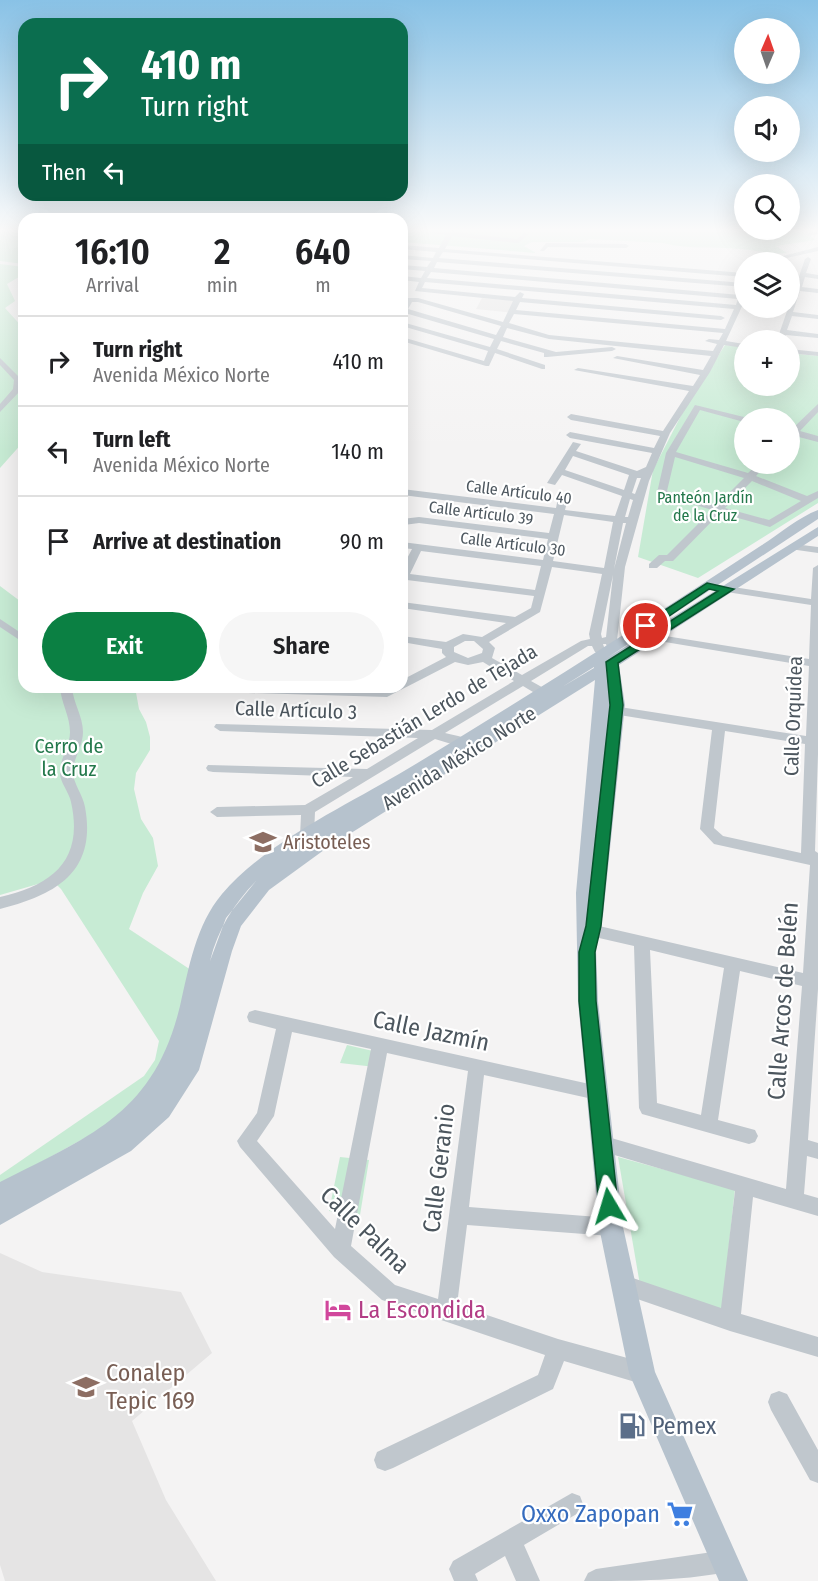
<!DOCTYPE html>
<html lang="en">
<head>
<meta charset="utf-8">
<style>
	body { margin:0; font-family:"Fira Sans Condensed",sans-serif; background:#f6f6f6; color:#202124; height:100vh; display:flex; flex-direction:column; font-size:22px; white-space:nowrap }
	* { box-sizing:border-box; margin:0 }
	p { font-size:20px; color:#757577 }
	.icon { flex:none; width:33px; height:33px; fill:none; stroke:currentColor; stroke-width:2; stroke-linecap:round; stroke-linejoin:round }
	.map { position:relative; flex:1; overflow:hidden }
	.drawer { position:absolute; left:18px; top:213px; width:390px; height:480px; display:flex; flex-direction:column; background:#fff; border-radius:18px; box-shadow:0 6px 24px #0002 }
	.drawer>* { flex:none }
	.top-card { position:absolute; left:18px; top:18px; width:390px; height:183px; border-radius:18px; box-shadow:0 6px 24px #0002; background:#0b6e4f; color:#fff; overflow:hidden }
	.needle { width:39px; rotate:2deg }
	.tools { position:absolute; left:734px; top:18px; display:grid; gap:12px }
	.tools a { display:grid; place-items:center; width:66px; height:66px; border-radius:50%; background:#fff; box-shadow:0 6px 24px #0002; font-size:30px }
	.pin { position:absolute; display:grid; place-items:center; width:51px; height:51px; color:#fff; margin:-26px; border:3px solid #fff; border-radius:50%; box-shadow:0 2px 6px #0007 }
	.me { position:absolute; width:66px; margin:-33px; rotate:353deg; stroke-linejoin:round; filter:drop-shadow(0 0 4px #0008) }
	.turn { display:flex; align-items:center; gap:21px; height:126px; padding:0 24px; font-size:27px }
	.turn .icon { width:78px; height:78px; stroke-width:2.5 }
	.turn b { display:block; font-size:42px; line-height:51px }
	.then { display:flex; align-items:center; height:57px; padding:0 24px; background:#0003; gap:12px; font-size:22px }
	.eta { display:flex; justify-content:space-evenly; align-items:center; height:102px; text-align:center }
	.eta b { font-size:36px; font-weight:600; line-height:42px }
	.button { display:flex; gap:12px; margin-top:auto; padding:12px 24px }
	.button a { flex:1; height:69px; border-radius:36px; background:#0b8043; color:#fff; font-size:24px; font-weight:600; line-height:69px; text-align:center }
	.button a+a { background:#f6f6f6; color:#202124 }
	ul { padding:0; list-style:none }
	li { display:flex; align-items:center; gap:18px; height:90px; padding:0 24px; border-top:2px solid #e0e0e0 }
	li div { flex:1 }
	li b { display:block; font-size:22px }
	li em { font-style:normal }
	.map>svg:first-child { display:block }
</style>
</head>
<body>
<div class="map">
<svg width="818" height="1581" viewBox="0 0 818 1581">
	<rect width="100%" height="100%" fill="#f4f3f3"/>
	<path fill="#e5e4e4" d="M482,298L520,301L514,313L476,309Z
		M0,1253L42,1272L181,1292L212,1353L132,1421L166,1500L216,1581H5L0,1565Z"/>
	<path fill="#c7ebd4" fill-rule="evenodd" d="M0,229H24V264L0,261Z
		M402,229H791L809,235L816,240L776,246L787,253C773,255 756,250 740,249C713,246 691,250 663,243L590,239L583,242H532L524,246L536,253L402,242Z
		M0,264L24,267V274L7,284L15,301L5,308L24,329V441L0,468Z
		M725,345L744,347V386H789V353L818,356V503L698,578L638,557L653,470L686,406ZM744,418H789V464H744Z
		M0,586L24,604V687H135L139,709L146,722L150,737V750L136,773L134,789L141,819L153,838L158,866L143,893L129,929L197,974L159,1075L108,1125L0,1185V1175L144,1076L155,1060L159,1041L61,889L52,880L0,895Z
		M347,1045L386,1054L384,1068L340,1063Z
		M340,1157L369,1160L360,1215L329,1211Z
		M618,1157L735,1189L722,1309L640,1285Z"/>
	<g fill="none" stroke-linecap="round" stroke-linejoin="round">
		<path fill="#c0c7cd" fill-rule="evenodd" d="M404,229L448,232L450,229H456L454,232L517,239L524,233L529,234L518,243L452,236L445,249L744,273V277L443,252L439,258L744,283V287L437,262L434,268L740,295L744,292V302L726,341L744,344V348L724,345L710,372L670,433L649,481L625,567L616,650H608L606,644H603L605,650L599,654L595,652L592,646H588L531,681L556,695L558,698L556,701H548L523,686L445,733C456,736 470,737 477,746L476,749L471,750L435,739L315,812L314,834L319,840L317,844C309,846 304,843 300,836L301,815L217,817L210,812L217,807L305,805L353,777L213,772L208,771L206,768L208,765L367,769L418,738L220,731L214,727L216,724L432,730L514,681L483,662L468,665L455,662L387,697L216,692L212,691L211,687L385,689L402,687V680L446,657L442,653V649L402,642V636L446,642L463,634L482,637L506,623L402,608V602L515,617L531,608L534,596L407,580L402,582V568L412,549L402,548V542L543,560L548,539L419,523L404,525H402V519L419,517L549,533L554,514L402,495V489L556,508L558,498L563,495L568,498L565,510L615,516L622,496L562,475L555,485L547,483L573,442L581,444L576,451L637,471L646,467L652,453L570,438L566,435L570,432L654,448L660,436L571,420L567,417L571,414L663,431L689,391L574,370L578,368L693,386L700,375L613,358L617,356L703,370L711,356L549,339L507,328L503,337L556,352L612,347L616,349L612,351L547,357H544V353L501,341L497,349L545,365V369H542L495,353L489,366H486L402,341V337L484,361L488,351L402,326V322L490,347L494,339L405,313L402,314V307L407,298H418L503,322L513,301L415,291L419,282L402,280V276L421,278L425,271L402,269V265L427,267L431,261L402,259V255L433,258L436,252L402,249V245L439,248L446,235ZM431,272L738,299L736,305L427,278ZM425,282L734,309L725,329L516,310L520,302L721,320L725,318L721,316L522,298L524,294L520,292L515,297L422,288ZM412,302H418L501,326L496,335L408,309ZM514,314L723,333L719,340L709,339L705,341L717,344L713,351L549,335L509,323ZM573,456L629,475L624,490L565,470ZM637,478H641L635,494L632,493ZM630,499L633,500L628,517H625ZM564,515L613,522L604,568L553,561ZM623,523H626L614,569ZM421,551L541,566L535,590L410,574ZM552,567L602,574L589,634L590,639L581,641L522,675L492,658L495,648L489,642L540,612ZM613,575L606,637L602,638L601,634ZM465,641H474L483,649L482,653L468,658L454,652V647Z
			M818,230V234L809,236L806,234Z
			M546,243L626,244L629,246L626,248L548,247L544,251H540Z
			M818,247V251L769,262H760Z
			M808,257L811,259L806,273L818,275V279L805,277L802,287L818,289V293L800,291L793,312L818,315V319L792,316L787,330L818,334V338L786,335L783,340H777L805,259Z
			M789,349L818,352V356L789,353Z
			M0,358L22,380L20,391L0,412V404L13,389L14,380L0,365Z
			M818,404V412L800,431L818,436V442L795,436L789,440V428L792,429Z
			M695,405L748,418H744V422L700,410L676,452L748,473L758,464H767L756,476L807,496L818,491V498L770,527L720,513L673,561H665L657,568H649V564L659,555H667L712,510L657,493L666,453ZM675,457L744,478L716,506L667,491ZM752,481L801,501L769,520L725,508Z
			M794,544L818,547V553L790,549V545Z
			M818,565V754L815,851L818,853V989L808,1140L818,1143V1159L807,1156L804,1194L818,1198V1216L753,1197L741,1314L818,1337V1357L730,1331L617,1292L614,1285L617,1278L624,1275L721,1308L735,1191L601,1151L595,1149L592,1143L595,1137L601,1135L786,1189L802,986L740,971L718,1120L755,1130L758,1136L755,1142L749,1144L642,1114L639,1108L634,946L586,935L581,933L578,929L581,925L586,923L803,973L810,865L714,844L700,829L712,730L607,713L601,709L607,705L806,736L809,666L653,640L647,637L653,634L809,659L811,605L707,589L702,586L707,583L811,599L813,568ZM725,731L805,744L801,853L723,836L714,828ZM650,950L724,968L701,1115L657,1103Z
			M0,619L24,635V643L0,627Z
			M60,687H72C73,703 83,716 83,732C83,746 73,759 73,772C73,783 83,795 85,807C97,872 56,895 0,909V897C53,885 84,860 71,802C69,792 59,781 60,772C60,758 70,746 70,732C70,716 61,703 60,687Z
			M255,1010L603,1087L606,1092L603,1097L597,1100L484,1075L469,1207L611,1218L618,1220L621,1227L618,1234L611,1236L467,1225L457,1305L558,1339L642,1362L649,1366L653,1373L649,1380L642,1384L564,1361L553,1389L393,1468L385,1471L377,1468L374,1460L377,1452L538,1375L545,1355L382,1300L334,1257L240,1147L237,1141L257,1113L276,1029L249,1022L247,1017L249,1012ZM292,1032L371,1049L335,1229L257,1141L274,1116ZM387,1053L468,1071L438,1299L395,1285L351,1246Z
			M779,1391L787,1394L818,1450V1483L810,1480L771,1410L768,1402L771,1394Z
			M572,1493L580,1496L583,1504L580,1512L524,1545L540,1581H516L505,1556L475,1574L478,1581H454L449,1569L453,1561Z
			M726,1550L734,1554L738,1562L734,1570C694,1581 628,1581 584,1581L588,1573L596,1569Z"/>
		<path fill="#b6c2cd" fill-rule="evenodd" d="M818,510V519L607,658L818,527V536L619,665L625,705L603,916L601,921L595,923L598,1001L623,1227L655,1372L748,1581H719L629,1373L599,1227L578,1001L576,893L595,680L324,850L269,890L241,926L232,951L199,1070L169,1117L131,1151L0,1225V1182C90,1136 154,1114 180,1006C189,967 196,925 222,894C264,844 343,807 399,774C475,729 549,682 623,635C670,605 716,575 762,545C779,534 799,517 818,510ZM594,667V668L562,687ZM256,881L226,918L210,961C218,929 233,905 256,881Z"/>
	</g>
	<linearGradient id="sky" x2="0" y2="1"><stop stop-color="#89c2e6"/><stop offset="0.51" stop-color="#fafafa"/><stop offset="1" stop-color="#fafafa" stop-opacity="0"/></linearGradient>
	<rect width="818" height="451" fill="url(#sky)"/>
	<path fill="#0b8043" stroke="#07532c" stroke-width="1.5" d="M707,583L734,589L618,663L623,705L601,926L595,952L596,1001L618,1206L616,1213L609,1215L602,1213L599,1206L579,1001V952L586,926L610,705L606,662L718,591L709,589L650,629L640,626Z"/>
	<defs>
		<g id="school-bare" transform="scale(2.07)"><path d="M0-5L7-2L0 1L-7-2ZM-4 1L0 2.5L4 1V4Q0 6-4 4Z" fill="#8d6e63" stroke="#fff" stroke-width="2.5" paint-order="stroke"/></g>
		<g id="hotel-bare" transform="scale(2.07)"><path d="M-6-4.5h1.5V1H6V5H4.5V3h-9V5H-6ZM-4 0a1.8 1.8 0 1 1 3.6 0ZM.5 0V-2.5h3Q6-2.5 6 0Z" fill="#d1479c" stroke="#fff" stroke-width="2.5" paint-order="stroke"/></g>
		<g id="fuel-bare" transform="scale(2.07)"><path d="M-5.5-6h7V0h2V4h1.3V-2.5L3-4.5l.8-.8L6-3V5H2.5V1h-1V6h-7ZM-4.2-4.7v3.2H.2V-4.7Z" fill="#5c6f8a" stroke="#fff" stroke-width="2.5" paint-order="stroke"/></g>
		<g id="supermarket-bare" transform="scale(2.07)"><path d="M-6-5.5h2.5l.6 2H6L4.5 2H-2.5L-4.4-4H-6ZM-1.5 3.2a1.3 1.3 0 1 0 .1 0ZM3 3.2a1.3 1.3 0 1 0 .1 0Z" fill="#3f7fe0" stroke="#fff" stroke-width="2.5" paint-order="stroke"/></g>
	</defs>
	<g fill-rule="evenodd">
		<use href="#school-bare" x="263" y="842"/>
		<use href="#hotel-bare" x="338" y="1310"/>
		<use href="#school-bare" x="86" y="1387"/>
		<use href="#fuel-bare" x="632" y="1426"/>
		<use href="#supermarket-bare" x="680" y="1514"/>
	</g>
	<g text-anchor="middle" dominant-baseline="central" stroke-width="4.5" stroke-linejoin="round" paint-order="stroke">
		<g font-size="16" fill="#4c565e" stroke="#fff">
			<text transform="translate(519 492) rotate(7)">Calle Artículo 40</text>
			<text transform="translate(481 513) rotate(7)">Calle Artículo 39</text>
			<text transform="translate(513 544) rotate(7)">Calle Artículo 30</text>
		</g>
		<g font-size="16" fill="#23784b" stroke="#fff">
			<text x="705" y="497">Panteón Jardín<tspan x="705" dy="18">de la Cruz</tspan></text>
		</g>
		<g font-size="20" fill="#4c565e" stroke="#fff">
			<text transform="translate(296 710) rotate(2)">Calle Artículo 3</text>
			<text transform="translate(424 716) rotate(-31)">Calle Sebastián Lerdo de Tejada</text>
			<text transform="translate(793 716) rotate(-88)">Calle Orquídea</text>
			<text transform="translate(459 758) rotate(-32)">Avenida México Norte</text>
		</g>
		<g font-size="20" fill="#23784b" stroke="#fff">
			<text x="69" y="746">Cerro de<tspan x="69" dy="23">la Cruz</tspan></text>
		</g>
		<g font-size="20" fill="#785e54" stroke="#fff" text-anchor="start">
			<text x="283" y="842">Aristoteles</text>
		</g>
		<g font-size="24" fill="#4c565e" stroke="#fff">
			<text transform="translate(783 1001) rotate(-86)">Calle Arcos de Belén</text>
			<text transform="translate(431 1031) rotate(12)">Calle Jazmín</text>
			<text transform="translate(439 1168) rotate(-83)">Calle Geranio</text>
			<text transform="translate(365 1230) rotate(44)">Calle Palma</text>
		</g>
		<g font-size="24" fill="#b23c85" stroke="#fff" text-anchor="start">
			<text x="358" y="1310">La Escondida</text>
		</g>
		<g font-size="24" fill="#785e54" stroke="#fff" text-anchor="start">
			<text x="106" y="1373">Conalep<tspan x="106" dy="28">Tepic 169</tspan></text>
		</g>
		<g font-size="24" fill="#4e5e75" stroke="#fff" text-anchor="start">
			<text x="652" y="1426">Pemex</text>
		</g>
		<g font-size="24" fill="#366cbe" stroke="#fff" text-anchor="end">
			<text x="660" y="1514">Oxxo Zapopan</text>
		</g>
	</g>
</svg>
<div class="tools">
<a><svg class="needle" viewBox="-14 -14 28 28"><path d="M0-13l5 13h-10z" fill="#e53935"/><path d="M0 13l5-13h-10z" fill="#757577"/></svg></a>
<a><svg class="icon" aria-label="sound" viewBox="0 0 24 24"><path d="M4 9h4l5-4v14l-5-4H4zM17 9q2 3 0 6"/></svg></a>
<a><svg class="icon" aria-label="search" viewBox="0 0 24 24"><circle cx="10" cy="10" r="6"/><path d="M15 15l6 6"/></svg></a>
<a><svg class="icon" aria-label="layers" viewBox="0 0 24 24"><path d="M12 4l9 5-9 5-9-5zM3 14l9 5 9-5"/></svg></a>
<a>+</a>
<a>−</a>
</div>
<div class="pin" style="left:646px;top:626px;background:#d93025"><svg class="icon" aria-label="arrive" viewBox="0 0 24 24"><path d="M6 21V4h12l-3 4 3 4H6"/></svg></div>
<svg class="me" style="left:609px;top:1206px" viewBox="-20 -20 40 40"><path d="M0-17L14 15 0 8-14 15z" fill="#0b8043" stroke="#fff" stroke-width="4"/></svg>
<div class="top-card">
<div class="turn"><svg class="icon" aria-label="right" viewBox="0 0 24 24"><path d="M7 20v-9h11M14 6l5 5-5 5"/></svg><div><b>410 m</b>Turn right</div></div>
<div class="then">Then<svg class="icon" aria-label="left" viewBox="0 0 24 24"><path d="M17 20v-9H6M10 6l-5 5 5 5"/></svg></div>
</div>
<section class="drawer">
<div class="eta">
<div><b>16:10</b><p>Arrival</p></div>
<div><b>2</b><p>min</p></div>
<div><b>640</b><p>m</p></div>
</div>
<ul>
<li><svg class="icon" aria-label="right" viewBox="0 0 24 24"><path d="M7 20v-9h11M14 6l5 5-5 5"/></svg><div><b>Turn right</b><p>Avenida México Norte</p></div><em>410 m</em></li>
<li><svg class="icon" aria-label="left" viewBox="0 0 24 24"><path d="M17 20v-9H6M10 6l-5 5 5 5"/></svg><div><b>Turn left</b><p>Avenida México Norte</p></div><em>140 m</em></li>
<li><svg class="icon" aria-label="arrive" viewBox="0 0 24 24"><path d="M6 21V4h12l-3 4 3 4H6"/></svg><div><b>Arrive at destination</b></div><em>90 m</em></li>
</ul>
<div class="button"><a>Exit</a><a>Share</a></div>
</section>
</div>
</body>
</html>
